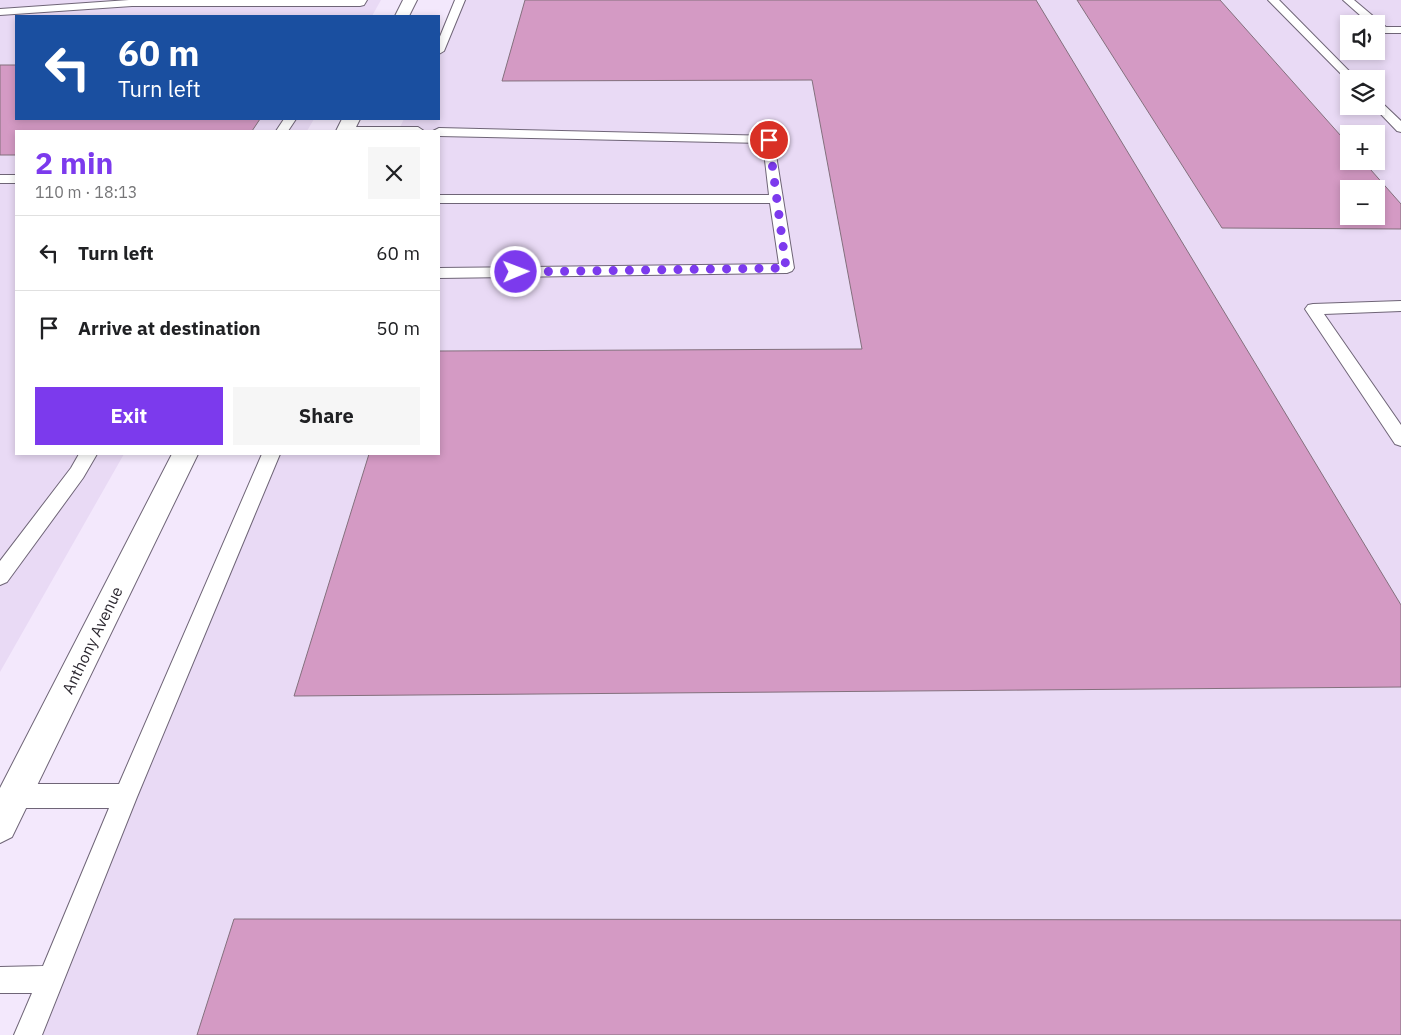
<!DOCTYPE html>
<html lang="en">
<head>
<meta charset="utf-8">
<style>
	body { margin:0; font-family:"IBM Plex Sans",sans-serif; background:#f6f6f6; color:#202124; height:100vh; display:flex; flex-direction:column; font-size:19px; white-space:nowrap }
	* { box-sizing:border-box; margin:0 }
	p { font-size:16px; color:#757577 }
	.icon { flex:none; width:28px; height:28px; fill:none; stroke:currentColor; stroke-width:2; stroke-linecap:round; stroke-linejoin:round }
	.map { position:relative; flex:1; overflow:hidden }
	.details { position:absolute; left:15px; top:130px; width:425px; height:325px; display:flex; flex-direction:column; background:#fff; border-radius:0px; box-shadow:0 2px 8px #0003 }
	.details>* { flex:none }
	.hud { position:absolute; left:15px; top:15px; width:425px; height:105px; border-radius:0px; box-shadow:0 2px 8px #0003; background:#1a4fa0; color:#fff; overflow:hidden }
	.fabs { position:absolute; left:1340px; top:15px; display:grid; gap:10px }
	.fabs a { display:grid; place-items:center; width:45px; height:45px; border-radius:0px; background:#fff; box-shadow:0 2px 8px #0003; font-size:25px }
	.pin { position:absolute; display:grid; place-items:center; width:42px; height:42px; color:#fff; margin:-21px; border:2px solid #fff; border-radius:50%; box-shadow:0 1px 5px #0007 }
	.me { position:absolute; width:55px; margin:-28px; rotate:89deg; stroke-linejoin:round; filter:drop-shadow(0 0 4px #0008) }
	.turn { display:flex; align-items:center; gap:18px; height:105px; padding:0 20px; font-size:22px }
	.turn .icon { width:65px; height:65px; stroke-width:2.5 }
	.turn b { display:block; font-size:35px; line-height:42px }
	.round { display:grid; place-items:center; flex:none; width:52px; height:52px; border-radius:0px; background:#f6f6f6 }
	.headline { display:flex; align-items:center; justify-content:space-between; height:85px; padding:0 20px }
	h1 { font-size:30px; font-weight:700; line-height:38px; color:#7c3aed }
	.button { display:flex; gap:10px; margin-top:auto; padding:10px 20px }
	.button a { flex:1; height:58px; border-radius:0px; background:#7c3aed; color:#fff; font-size:20px; font-weight:700; line-height:58px; text-align:center }
	.button a+a { background:#f6f6f6; color:#202124 }
	ul { padding:0; list-style:none }
	li { display:flex; align-items:center; gap:15px; height:75px; padding:0 20px; border-top:1px solid #e0e0e0 }
	li div { flex:1 }
	li b { display:block; font-size:19px }
	li em { font-style:normal }
	.map>svg:first-child { display:block }
</style>
</head>
<body>
<div class="map">
<svg width="1401" height="1035" viewBox="0 0 1401 1035">
	<rect width="100%" height="100%" fill="#f3e8fc"/>
	<path fill="#e9daf5" fill-rule="evenodd" d="M0,0H381L372,16H16V119H314L307,131H16V454H124L0,672Z
		M454,0H1401V1035H16L262,454H439V131H398L404,119H439V36ZM1349,24H1376V51H1349ZM1349,79H1376V106H1349ZM1349,134H1376V161H1349ZM1349,189H1376V216H1349Z"/>
	<path fill="#d49ac4" stroke="#83707d" fill-rule="evenodd" d="M525,0H1036L1401,605V687L294,696L369,454H439V351L862,349L812,80L502,81Z
		M1077,0H1220L1349,145V161H1363L1401,204V229L1222,228ZM1349,189H1376V216H1349Z
		M0,65H16V119H260L252,131H16V155H0Z
		M234,919L1401,920V1035H197Z"/>
	<g fill="none" stroke-linecap="round" stroke-linejoin="round">
		<g stroke="#6f6577" stroke-width="2">
			<path id="service" d="M129,0H367L364,5L360,6H132L0,15V9Z
				M455,0H465L444,51L439,54V39Z
				M1268,0H1279L1357,79H1349L1348,81Z
				M1343,0H1354L1386,27H1401V33H1383L1376,30V24H1370Z
				M1376,100L1380,101L1401,121V132L1397,131L1373,106H1376Z
				M284,119H296L288,131H276Z
				M345,127H418L424,131H339Z
				M439,128L773,136L794,268L792,271L787,273L439,278V268L779,264L770,203H439V195H769L763,143L439,136V131H433Z
				M0,175H16V183H0Z
				M1401,301V311L1324,314L1401,425V446L1395,444L1305,309L1308,305L1313,304Z
				M79,454H97L83,478L7,582L0,585V561L71,468Z
				M262,454H280L137,797L42,1035H14L32,993H0V967L43,966L109,808H15L7,804L3,796L7,788L15,784H119Z"/>
		</g>
		<g stroke="#6f6577" stroke-width="2">
			<path id="minor" d="M403,0H417L409,16H395Z
				M342,119H360L354,131H336Z
				M172,454H198L12,837L0,843V788Z"/>
		</g>
		<use href="#service" fill="#fff" fill-rule="evenodd"/>
		<use href="#minor" fill="#fff" fill-rule="evenodd"/>
	</g>
	<g fill="none" stroke-linecap="round" stroke-linejoin="round">
		<path stroke="#7c3aed" stroke-width="9" stroke-dasharray="0 16.2" d="M516,272L786,268L769,140"/>
	</g>
	<g text-anchor="middle" dominant-baseline="central" stroke-width="4" stroke-linejoin="round" paint-order="stroke">
		<g font-size="16" fill="#2d2931" stroke="#fff">
			<text transform="translate(92 640) rotate(-64)">Anthony Avenue</text>
		</g>
	</g>
</svg>
<div class="fabs">
<a><svg class="icon" aria-label="sound" viewBox="0 0 24 24"><path d="M4 9h4l5-4v14l-5-4H4zM17 9q2 3 0 6"/></svg></a>
<a><svg class="icon" aria-label="layers" viewBox="0 0 24 24"><path d="M12 4l9 5-9 5-9-5zM3 14l9 5 9-5"/></svg></a>
<a>+</a>
<a>−</a>
</div>
<div class="pin" style="left:769px;top:140px;background:#d93025"><svg class="icon" aria-label="arrive" viewBox="0 0 24 24"><path d="M6 21V4h12l-3 4 3 4H6"/></svg></div>
<svg class="me" style="left:516px;top:272px" viewBox="-20 -20 40 40"><circle r="17" fill="#7c3aed" stroke="#fff" stroke-width="3"/><path d="M0-11L8 9 0 5-8 9z" fill="#fff"/></svg>
<div class="hud">
<div class="turn"><svg class="icon" aria-label="left" viewBox="0 0 24 24"><path d="M17 20v-9H6M10 6l-5 5 5 5"/></svg><div><b>60 m</b>Turn left</div></div>
</div>
<section class="details">
<div class="headline"><div><h1>2 min</h1><p>110 m · 18:13</p></div><a class="round"><svg class="icon" aria-label="close" viewBox="0 0 24 24"><path d="M6 6l12 12M18 6L6 18"/></svg></a></div>
<ul>
<li><svg class="icon" aria-label="left" viewBox="0 0 24 24"><path d="M17 20v-9H6M10 6l-5 5 5 5"/></svg><div><b>Turn left</b></div><em>60 m</em></li>
<li><svg class="icon" aria-label="arrive" viewBox="0 0 24 24"><path d="M6 21V4h12l-3 4 3 4H6"/></svg><div><b>Arrive at destination</b></div><em>50 m</em></li>
</ul>
<div class="button"><a>Exit</a><a>Share</a></div>
</section>
</div>
</body>
</html>
